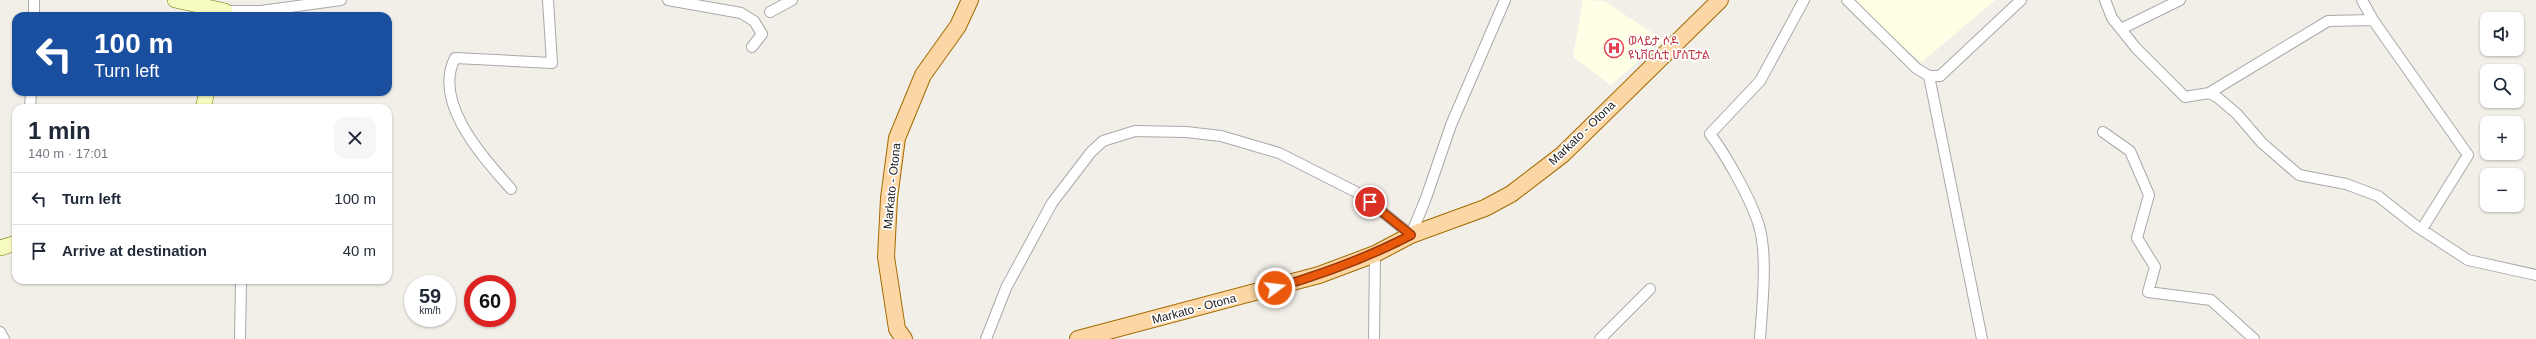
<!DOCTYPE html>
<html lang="en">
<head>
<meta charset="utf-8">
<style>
	body { margin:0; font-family:Arial,"Noto Sans Ethiopic",sans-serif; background:#f6f6f7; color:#1f2937; height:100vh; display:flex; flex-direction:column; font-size:15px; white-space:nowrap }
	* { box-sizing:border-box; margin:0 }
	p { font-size:13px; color:#747a83 }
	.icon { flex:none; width:22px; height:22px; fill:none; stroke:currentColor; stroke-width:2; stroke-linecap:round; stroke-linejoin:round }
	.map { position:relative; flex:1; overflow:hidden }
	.details { position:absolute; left:12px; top:104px; width:380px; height:180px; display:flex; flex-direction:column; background:#fff; border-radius:12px; box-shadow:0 1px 3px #0004 }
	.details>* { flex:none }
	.top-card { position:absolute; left:12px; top:12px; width:380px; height:84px; border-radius:12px; box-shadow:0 1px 3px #0004; background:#1a4fa0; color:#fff; overflow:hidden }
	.buttons { position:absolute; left:2480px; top:12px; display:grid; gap:8px }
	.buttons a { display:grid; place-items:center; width:44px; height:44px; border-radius:8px; background:#fff; box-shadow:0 1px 3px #0004; font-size:20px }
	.speed { position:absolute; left:404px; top:275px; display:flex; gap:8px; font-size:20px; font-weight:700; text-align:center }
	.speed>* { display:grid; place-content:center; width:52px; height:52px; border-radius:50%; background:#fff; box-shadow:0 1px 3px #0004; line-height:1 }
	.speed small { font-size:10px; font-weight:400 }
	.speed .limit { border:6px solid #d22; background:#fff; color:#111 }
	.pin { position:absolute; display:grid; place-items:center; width:34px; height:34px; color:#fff; margin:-17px; border:2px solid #fff; border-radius:50%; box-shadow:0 1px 4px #0007 }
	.me { position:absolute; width:44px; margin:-22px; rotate:75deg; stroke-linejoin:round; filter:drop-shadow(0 0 3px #0008) }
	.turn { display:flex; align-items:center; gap:14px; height:84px; padding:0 16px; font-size:18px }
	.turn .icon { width:52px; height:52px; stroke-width:2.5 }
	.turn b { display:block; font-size:28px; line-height:34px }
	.round { display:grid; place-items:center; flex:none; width:42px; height:42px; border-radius:12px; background:#f6f6f7 }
	.headline { display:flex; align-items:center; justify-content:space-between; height:68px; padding:0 16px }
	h1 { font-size:24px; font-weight:800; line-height:30px }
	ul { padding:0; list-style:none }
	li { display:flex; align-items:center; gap:12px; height:52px; padding:0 16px; border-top:1px solid #e0e1e3 }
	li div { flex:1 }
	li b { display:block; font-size:15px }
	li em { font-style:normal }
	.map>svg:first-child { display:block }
</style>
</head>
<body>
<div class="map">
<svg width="2536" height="339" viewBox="0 0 2536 339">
	<rect width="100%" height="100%" fill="#f2efe9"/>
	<path fill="#ffffe5" d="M1583,0L1604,1L1663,40L1611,85L1573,57Z
		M1851,0H1995L1922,62L1890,37Z"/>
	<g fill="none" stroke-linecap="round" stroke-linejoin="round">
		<g stroke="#a9a9a9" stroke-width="12">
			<path id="street" d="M668,0L741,13L754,21L762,34L752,47
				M1847,0L1916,68L1929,76H1940L2021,0
				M2105,0L2112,18L2136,48L2185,97L2209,93L2217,97L2237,114L2262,143L2299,175L2346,184L2378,196L2416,226L2468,260L2536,275
				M2362,0L2373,20L2468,155L2422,229
				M225,11H261L341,0
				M770,12L792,0
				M34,16V0
				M2121,29L2180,0
				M1929,76L1982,339
				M2209,93L2328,21L2373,20
				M30,108L31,92
				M2103,132L2130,151L2149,195L2137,238L2155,267L2148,292L2211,300L2254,339
				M511,189C484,158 432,103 455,58L552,63L548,0
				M0,332L4,339
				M240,339L241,280
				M986,339L1006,288L1052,203L1091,152L1103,141L1135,131L1186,132L1221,136L1279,153L1360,194L1411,235L1426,198L1451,125L1505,0
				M1374,339L1375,254
				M1600,339L1650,289
				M1760,339C1762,308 1768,255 1759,226C1752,201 1726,155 1710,134L1760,81L1804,0"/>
		</g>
		<g stroke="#707d05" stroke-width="16">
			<path id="secondary" d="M175,0L225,11
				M203,108L207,92
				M0,248L16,243"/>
		</g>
		<g stroke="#a06b00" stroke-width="18">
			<path id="primary" d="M904,339L897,329L886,257L889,198L897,138L923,75L958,26L970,0
				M1078,339L1319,275L1375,254L1411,235L1485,208L1511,194L1562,155L1720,0"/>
		</g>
		<use href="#street" stroke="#fff" stroke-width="10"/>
		<use href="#secondary" stroke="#f7fabf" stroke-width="15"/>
		<use href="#primary" stroke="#fcd6a4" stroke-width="16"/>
	</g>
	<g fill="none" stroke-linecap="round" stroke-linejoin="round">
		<g stroke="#983908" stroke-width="10">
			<path id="route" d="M1275,288C1323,274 1367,258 1411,235L1370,202"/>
		</g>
		<use href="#route" stroke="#ea580c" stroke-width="7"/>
	</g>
	<defs>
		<g id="hospital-ring" transform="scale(1)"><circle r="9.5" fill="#fff" stroke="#e0444e" stroke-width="1.5"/><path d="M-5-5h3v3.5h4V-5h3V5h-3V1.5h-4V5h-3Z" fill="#e0444e"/></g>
	</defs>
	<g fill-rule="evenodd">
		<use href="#hospital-ring" x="1614" y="48"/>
	</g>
	<g text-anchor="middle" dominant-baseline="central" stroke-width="3.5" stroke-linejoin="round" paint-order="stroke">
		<g font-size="12" fill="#be3a42" stroke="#fff" text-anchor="start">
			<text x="1628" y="41">ወላይታ ሶዶ<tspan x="1628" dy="14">ዩኒቨርሲቲ ሆስፒታል</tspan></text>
		</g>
		<g font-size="12" fill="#222" stroke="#fff">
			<text transform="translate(1582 133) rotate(-44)">Markato - Otona</text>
			<text transform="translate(892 186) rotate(-84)">Markato - Otona</text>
			<text transform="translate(1194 309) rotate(-15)">Markato - Otona</text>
		</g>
	</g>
</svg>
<div class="buttons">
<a><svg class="icon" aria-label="sound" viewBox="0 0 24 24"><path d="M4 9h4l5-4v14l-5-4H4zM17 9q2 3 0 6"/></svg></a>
<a><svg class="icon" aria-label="search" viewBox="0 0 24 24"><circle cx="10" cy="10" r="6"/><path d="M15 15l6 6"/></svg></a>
<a>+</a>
<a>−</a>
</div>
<div class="speed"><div>59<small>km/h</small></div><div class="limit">60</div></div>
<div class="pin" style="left:1370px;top:202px;background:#d93025"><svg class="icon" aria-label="arrive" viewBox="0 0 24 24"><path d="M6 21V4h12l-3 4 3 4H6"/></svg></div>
<svg class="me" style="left:1275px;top:288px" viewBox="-20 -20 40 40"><circle r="17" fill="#ea580c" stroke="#fff" stroke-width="3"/><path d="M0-11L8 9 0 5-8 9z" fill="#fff"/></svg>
<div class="top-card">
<div class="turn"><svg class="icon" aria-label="left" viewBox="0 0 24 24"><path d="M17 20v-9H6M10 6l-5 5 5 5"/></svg><div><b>100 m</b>Turn left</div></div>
</div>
<section class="details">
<div class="headline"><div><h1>1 min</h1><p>140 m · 17:01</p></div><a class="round"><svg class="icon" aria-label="close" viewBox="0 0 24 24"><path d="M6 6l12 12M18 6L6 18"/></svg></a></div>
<ul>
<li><svg class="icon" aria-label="left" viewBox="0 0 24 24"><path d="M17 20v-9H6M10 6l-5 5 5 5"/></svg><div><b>Turn left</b></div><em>100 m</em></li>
<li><svg class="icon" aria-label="arrive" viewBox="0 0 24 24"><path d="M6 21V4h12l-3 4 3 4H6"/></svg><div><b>Arrive at destination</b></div><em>40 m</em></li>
</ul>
</section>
</div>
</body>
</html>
